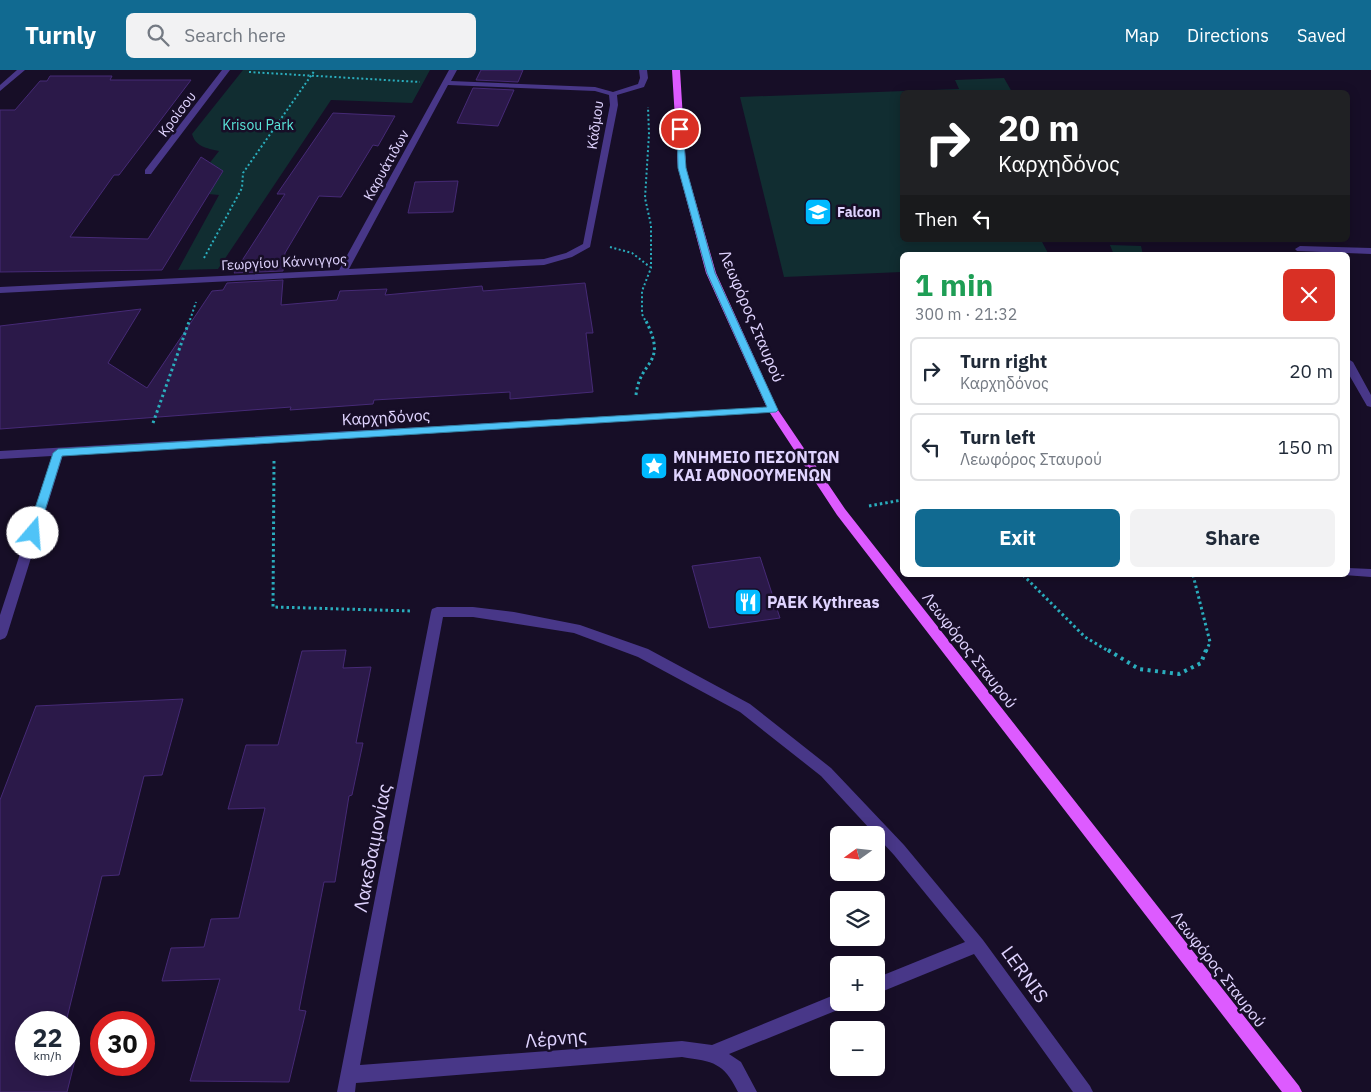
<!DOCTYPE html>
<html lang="en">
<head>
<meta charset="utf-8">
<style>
	body { margin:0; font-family:"IBM Plex Sans",sans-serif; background:#f2f2f3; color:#1f2937; height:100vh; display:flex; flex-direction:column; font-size:19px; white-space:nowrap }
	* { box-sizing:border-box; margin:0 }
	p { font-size:16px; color:#747a83 }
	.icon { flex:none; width:28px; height:28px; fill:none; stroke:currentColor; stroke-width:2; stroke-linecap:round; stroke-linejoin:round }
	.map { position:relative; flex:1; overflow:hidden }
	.side { position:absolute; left:900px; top:182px; width:450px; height:325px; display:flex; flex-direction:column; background:#fff; border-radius:8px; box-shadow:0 2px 12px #0003 }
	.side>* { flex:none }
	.banner { position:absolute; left:900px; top:20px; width:450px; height:152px; border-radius:8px; box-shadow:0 2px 12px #0003; background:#202124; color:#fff; overflow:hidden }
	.needle { width:32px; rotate:255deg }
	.buttons { position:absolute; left:830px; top:756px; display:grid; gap:10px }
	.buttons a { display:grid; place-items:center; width:55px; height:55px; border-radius:8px; background:#fff; box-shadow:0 2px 12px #0003; font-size:25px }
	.speed { position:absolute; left:15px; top:941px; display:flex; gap:10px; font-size:25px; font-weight:700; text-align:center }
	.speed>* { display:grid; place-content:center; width:65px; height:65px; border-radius:50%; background:#fff; box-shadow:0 2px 12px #0003; line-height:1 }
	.speed small { font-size:12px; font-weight:400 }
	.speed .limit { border:8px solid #d22; background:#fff; color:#111 }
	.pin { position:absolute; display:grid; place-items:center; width:42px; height:42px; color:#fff; margin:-21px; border:2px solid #fff; border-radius:50%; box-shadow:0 1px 5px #0007 }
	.me { position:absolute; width:55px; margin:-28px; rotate:18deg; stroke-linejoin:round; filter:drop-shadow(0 0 4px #0008) }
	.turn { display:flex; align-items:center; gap:18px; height:105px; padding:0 15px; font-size:22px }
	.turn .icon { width:65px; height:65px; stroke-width:2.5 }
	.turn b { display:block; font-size:35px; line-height:42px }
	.then { display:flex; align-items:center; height:48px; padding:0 15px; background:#0003; gap:10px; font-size:19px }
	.round { display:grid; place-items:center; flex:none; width:52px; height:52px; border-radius:8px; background:#f2f2f3 }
	.headline { display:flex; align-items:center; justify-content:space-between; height:85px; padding:0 15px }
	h1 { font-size:30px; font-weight:800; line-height:38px; color:#1e9e55 }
	.cta { display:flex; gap:10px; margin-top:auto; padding:10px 15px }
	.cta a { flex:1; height:58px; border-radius:8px; background:#116a91; color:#fff; font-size:20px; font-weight:800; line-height:58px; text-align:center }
	.cta a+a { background:#f2f2f3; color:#1f2937 }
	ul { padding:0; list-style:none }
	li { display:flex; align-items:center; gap:15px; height:68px; margin:0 10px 8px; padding:0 5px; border:2px solid #e0e1e3; border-radius:8px }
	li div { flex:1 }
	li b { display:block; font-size:19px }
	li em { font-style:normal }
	header { display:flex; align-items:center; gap:30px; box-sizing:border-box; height:70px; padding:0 25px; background:#116a91; color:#fff }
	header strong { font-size:24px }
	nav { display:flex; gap:28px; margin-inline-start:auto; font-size:18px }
	.search { width:350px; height:45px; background:#f2f2f3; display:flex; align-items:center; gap:12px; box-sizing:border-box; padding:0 18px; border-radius:8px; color:#747a83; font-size:19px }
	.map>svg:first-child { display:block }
</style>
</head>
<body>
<header>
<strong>Turnly</strong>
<div class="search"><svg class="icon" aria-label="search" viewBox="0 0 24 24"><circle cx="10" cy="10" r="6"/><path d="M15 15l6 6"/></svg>Search here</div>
<nav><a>Map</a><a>Directions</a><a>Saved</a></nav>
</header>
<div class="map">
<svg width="1371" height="1022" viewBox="0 0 1371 1022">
	<rect width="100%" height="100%" fill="#170e27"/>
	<path fill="#112d31" d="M243,0H430L412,33L331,30L218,199L178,200L219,125L187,122L219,81C206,78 196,77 192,64Z
		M1004,8L1012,22H902V170H1041L1049,185H902V202L784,207L740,27L959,19L955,10Z
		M1110,175L1141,176L1143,185H1114Z"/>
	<path fill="#2b1949" stroke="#462a76" d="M481,0H523L518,12L476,10Z
		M50,6H112L110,10H191L119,105H114L70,167L148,169L201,87L223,101L162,200L0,202V40H15L40,11H47Z
		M473,18L514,20L498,56L457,53Z
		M333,43L395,46L378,76L373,75L341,127L319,126L285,183L283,201L234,203L285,124H277Z
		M458,111L453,142L408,143L415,112Z
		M283,210L281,235L337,230L340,221L387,219L385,225L482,216L483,221L585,213L593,263H586L593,322L510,329V322L374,330L373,334L290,340L291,337L0,359V256L141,239L108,293L147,318L212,221L223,220L227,213Z
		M760,487L780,548L709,558L692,496Z
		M346,580L343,598L371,597L356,673H363L352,725L349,726L335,812H324L299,940L306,941L289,1012L190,1011L220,909L162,911L171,878L204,877L211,849L239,848L265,738L228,739L246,675H278L302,581Z
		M183,629L162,705L144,706L119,805L102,806L66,952H26V995H69V987L76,986L67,1022H0V730L36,636Z"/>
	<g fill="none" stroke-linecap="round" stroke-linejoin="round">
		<path stroke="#2aadbd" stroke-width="2" stroke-dasharray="2 2.5" stroke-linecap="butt" d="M249,2L420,12
			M610,177L632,183L650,197
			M204,188L242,118L243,103L315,0
			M190,250L196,232
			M645,250L642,244V221L651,198V155L645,128L649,64L648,37"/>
		<path stroke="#2aadbd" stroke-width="3" stroke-dasharray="2.5 3" stroke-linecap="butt" d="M636,325C640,288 669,296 645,249
			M153,353L190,249
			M274,391L273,537L412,541
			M869,436L902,430
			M1023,505L1085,567L1110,582
			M1193,505L1210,572L1206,582"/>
		<path stroke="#2aadbd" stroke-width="4" stroke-dasharray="3 4.5" stroke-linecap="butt" d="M1108,580L1139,599L1179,604L1201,593L1206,580"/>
		<path fill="#483788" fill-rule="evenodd" d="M17,0H25L0,21V15Z
			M222,0H230L151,104H145V100Z
			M449,0H457L451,11L595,17L613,22L638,14L640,8L639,0H647L648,8L644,17L617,25L618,35L590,177L572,187L544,195L0,223V217L339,200ZM448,15L595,21L609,25L610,35L583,174L566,183L544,189L349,199Z
			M1300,176L1371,178V184L1297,181L1295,179Z
			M1348,289L1353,292L1371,325V337L1367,336L1348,303Z
			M773,337L777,338L778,340L777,342L63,385L7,565L5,568L0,570V545L52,386L0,389V381Z
			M1348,498L1371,499V507L1344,505H1348Z
			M437,537H473L514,542L580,555L648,579L750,634L831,698L904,775L983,870L1090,1016L1093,1022H1073L974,884L876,924V908L965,872L894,785L821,706L740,642L638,587L574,563L473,547H443L360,995L682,971L712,975L839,923V932H847L845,937L729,984L741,992L757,1022H738C723,992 714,992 682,987L356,1013L355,1022H337L431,542L432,539Z"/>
		<path fill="#dd5bff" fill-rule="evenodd" d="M672,0H680L686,98L716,203L778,340L845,439L1299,1016L1302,1022H1282L837,445L768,340L706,203L678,98Z"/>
	</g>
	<path fill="#4fc3f7" stroke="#337fa1" d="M677,57L683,59L686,98L715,203L778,340L776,342L62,386L38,463L33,466L29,465L27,463L53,383L58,379L767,337L707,203L678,98Z"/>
	<defs>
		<g id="school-square" transform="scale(1.4375)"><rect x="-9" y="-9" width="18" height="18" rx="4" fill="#00baff" stroke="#170e27"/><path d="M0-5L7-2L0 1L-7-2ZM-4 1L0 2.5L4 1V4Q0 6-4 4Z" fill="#fff"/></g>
		<g id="sight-square" transform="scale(1.4375)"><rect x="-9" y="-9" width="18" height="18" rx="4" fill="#00baff" stroke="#170e27"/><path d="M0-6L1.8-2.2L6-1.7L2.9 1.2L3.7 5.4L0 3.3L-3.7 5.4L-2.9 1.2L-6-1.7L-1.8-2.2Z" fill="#fff"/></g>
		<g id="restaurant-square" transform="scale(1.4375)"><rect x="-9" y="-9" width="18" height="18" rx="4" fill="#00baff" stroke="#170e27"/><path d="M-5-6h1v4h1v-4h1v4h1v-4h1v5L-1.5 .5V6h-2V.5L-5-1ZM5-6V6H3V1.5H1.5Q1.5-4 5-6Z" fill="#fff"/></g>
	</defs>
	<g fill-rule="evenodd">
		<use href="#school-square" x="818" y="142"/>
		<use href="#sight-square" x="654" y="396"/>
		<use href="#restaurant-square" x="748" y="532"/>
	</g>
	<g text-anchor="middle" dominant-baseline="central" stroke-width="5" stroke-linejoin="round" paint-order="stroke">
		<g font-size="14" fill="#e0d4ff" stroke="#170e27">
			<text transform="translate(177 44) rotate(-53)">Κροίσου</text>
			<text transform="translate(595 55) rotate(-82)">Κάδμου</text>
			<text transform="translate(386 95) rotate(-61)">Καρυάτιδων</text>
			<text transform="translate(284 192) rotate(-3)">Γεωργίου Κάννιγγος</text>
		</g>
		<g font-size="14" fill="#5ae5da" stroke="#170e27">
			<text x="258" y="55">Krisou Park</text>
		</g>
		<g font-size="14" font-weight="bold" fill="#e0d4ff" stroke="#170e27" text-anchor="start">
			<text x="837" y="142">Falcon</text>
		</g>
		<g font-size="16" fill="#e0d4ff" stroke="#170e27">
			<text transform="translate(752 246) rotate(67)">Λεωφόρος Σταυρού</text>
			<text transform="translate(386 347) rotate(-3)">Καρχηδόνος</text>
			<text transform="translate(970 580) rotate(52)">Λεωφόρος Σταυρού</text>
			<text transform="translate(1219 899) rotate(52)">Λεωφόρος Σταυρού</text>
		</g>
		<g font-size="16" font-weight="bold" fill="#e0d4ff" stroke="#170e27" text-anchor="start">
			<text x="673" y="387">ΜΝΗΜΕΙΟ ΠΕΣΟΝΤΩΝ<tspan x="673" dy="18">ΚΑΙ ΑΦΝΟΟΥΜΕΝΩΝ</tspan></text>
			<text x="767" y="532">PAEK Kythreas</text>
		</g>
		<g font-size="19" fill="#e0d4ff" stroke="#170e27">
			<text transform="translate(372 778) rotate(-79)">Λακεδαιμονίας</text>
			<text transform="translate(1025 904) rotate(54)">LERNIS</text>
			<text transform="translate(556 968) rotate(-5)">Λέρνης</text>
		</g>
	</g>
</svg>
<div class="buttons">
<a><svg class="needle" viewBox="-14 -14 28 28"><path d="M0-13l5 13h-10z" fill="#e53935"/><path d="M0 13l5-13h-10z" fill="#747a83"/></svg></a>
<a><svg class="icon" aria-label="layers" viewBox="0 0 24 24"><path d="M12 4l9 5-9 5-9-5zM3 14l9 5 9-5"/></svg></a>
<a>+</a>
<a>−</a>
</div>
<div class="speed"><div>22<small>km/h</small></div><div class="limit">30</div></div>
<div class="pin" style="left:680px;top:59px;background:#d93025"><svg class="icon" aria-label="arrive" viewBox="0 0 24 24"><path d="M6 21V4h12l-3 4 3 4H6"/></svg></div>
<svg class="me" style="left:33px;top:463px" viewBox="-20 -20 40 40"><circle r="19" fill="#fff"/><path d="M0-13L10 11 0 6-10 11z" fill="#4fc3f7"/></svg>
<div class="banner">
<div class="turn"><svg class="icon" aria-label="right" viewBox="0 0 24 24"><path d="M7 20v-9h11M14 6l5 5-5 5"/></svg><div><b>20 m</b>Καρχηδόνος</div></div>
<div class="then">Then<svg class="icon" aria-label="left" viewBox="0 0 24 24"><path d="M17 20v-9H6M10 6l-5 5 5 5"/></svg></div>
</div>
<section class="side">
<div class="headline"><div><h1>1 min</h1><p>300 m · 21:32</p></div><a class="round" style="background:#d93025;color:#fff"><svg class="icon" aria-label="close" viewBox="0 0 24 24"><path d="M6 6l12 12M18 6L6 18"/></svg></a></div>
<ul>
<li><svg class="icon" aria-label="right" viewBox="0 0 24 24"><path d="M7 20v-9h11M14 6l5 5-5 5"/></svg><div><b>Turn right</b><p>Καρχηδόνος</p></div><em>20 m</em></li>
<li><svg class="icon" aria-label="left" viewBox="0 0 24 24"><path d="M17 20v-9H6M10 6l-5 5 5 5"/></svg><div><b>Turn left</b><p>Λεωφόρος Σταυρού</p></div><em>150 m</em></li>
</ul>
<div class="cta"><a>Exit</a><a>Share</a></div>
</section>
</div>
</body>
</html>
